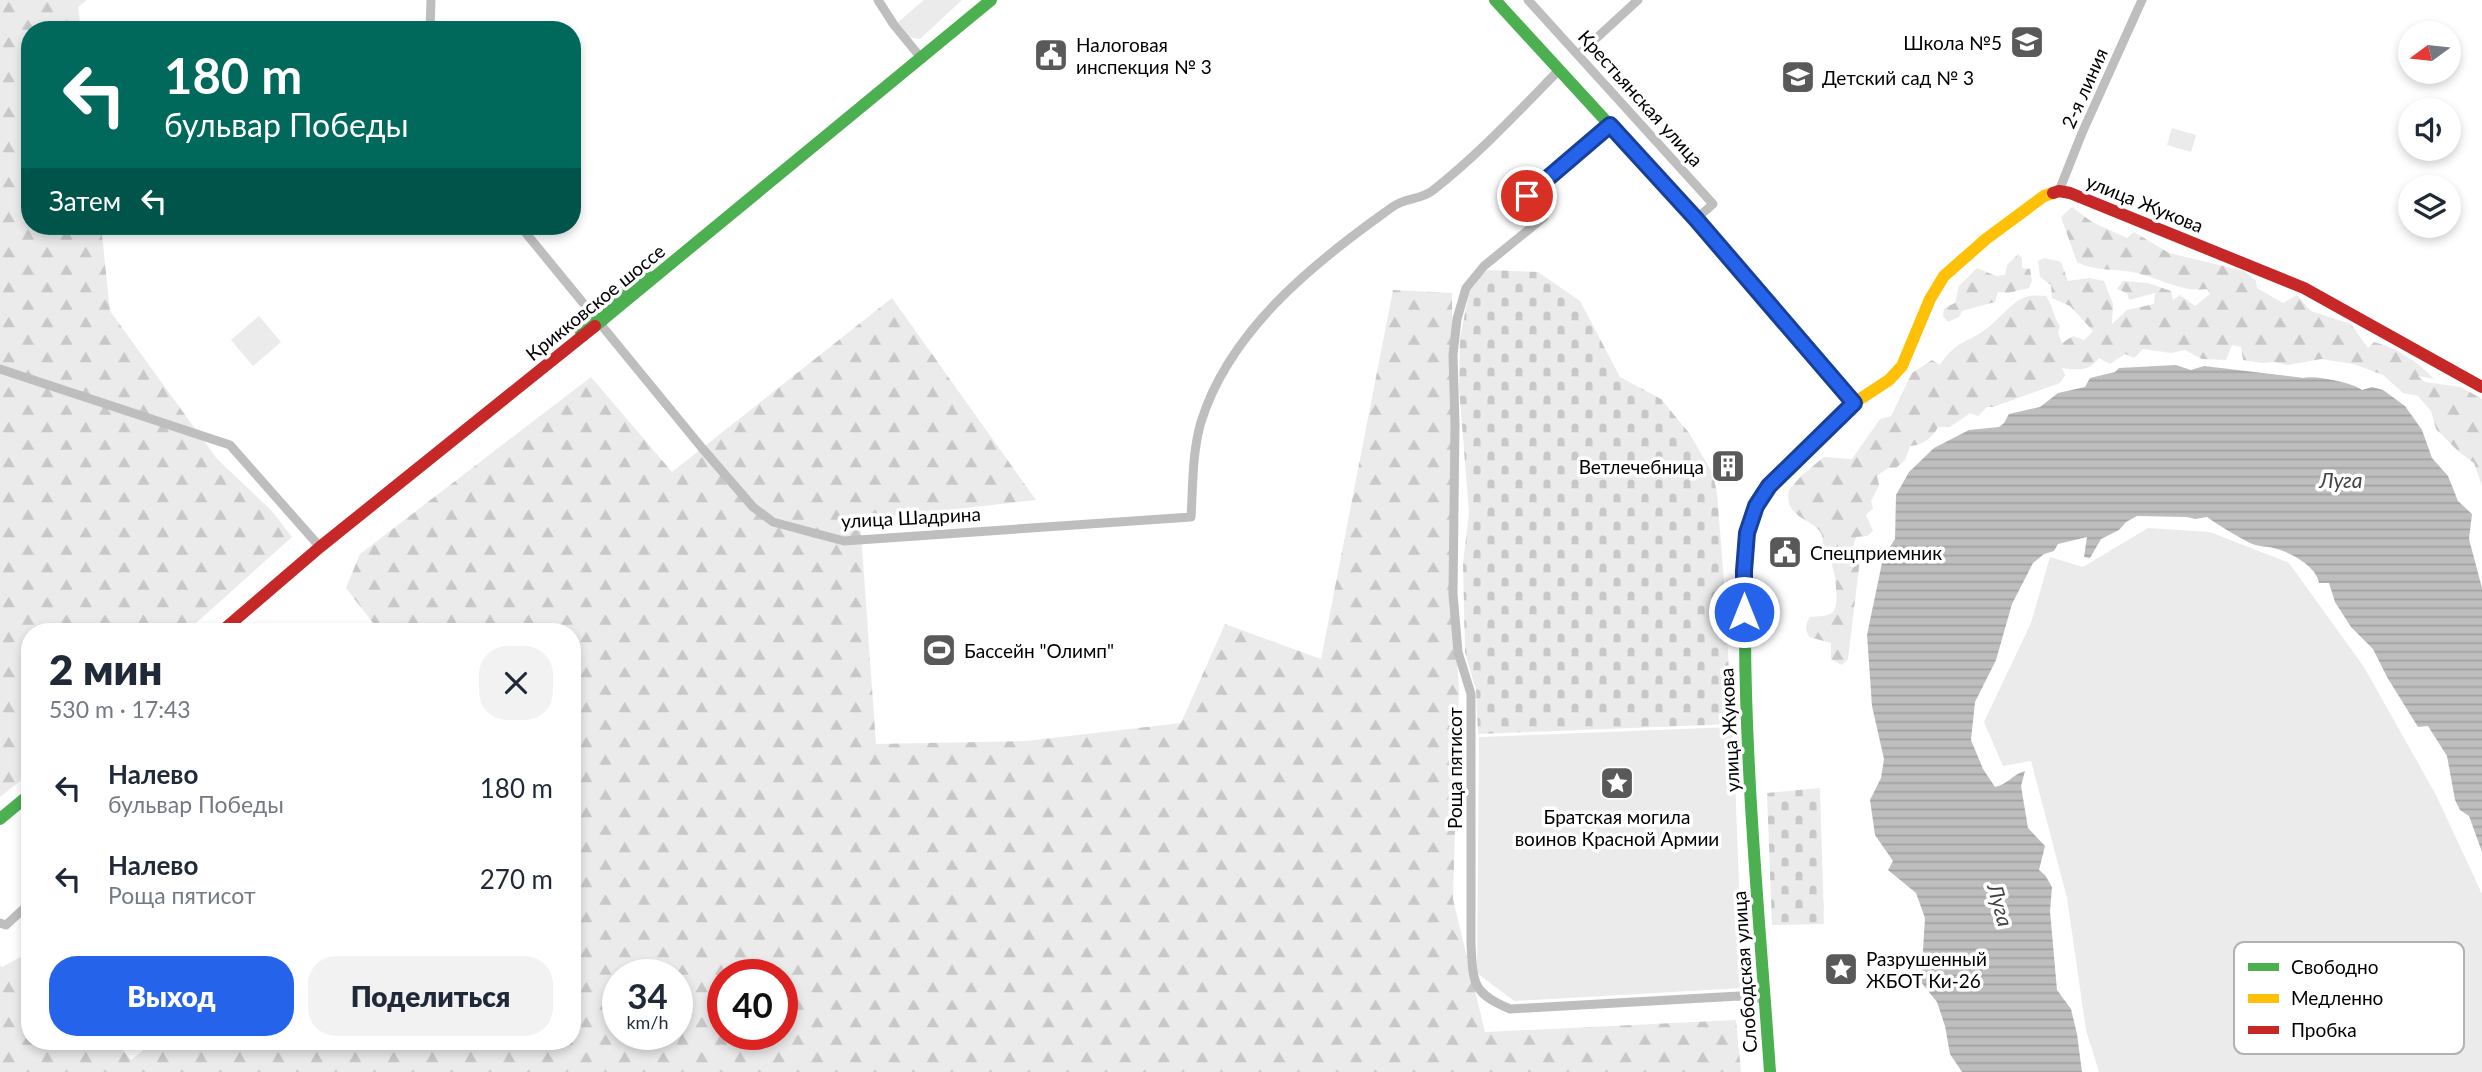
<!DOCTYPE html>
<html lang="ru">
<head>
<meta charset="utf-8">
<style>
	body { margin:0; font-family:Lato,sans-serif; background:#f2f2f3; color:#1f2937; height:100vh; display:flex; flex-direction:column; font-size:26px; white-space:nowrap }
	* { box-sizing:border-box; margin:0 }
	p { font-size:23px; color:#747a83 }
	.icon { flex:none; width:38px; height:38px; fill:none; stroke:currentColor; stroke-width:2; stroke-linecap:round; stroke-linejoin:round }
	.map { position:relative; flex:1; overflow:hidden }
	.panel { position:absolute; left:21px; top:623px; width:560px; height:427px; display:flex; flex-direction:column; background:#fff; border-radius:28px; box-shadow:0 4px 10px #0003 }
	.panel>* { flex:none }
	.banner { position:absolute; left:21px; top:21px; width:560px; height:214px; border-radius:28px; box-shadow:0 4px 10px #0003; background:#00695c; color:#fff; overflow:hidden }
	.needle { width:46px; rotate:255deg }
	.buttons { position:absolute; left:2398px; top:21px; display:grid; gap:14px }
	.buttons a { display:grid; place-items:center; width:63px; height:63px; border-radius:50%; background:#fff; box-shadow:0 4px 10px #0003; font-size:35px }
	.speed { position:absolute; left:602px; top:959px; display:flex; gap:14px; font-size:35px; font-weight:700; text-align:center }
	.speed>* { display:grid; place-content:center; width:91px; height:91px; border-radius:50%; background:#fff; box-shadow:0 4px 10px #0003; line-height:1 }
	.speed small { font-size:18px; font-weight:400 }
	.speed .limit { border:10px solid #d22; background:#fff; color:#111 }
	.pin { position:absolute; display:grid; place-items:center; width:60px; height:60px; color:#fff; margin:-30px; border:4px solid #fff; border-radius:50%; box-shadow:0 2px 7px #0007 }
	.me { position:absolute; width:77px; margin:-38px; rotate:0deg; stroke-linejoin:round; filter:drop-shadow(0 0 5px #0008) }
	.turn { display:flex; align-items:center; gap:24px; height:147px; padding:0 28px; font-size:32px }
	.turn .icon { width:91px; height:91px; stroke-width:2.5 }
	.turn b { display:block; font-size:49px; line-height:60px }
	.then { display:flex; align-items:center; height:66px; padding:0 28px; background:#0003; gap:14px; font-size:26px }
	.round { display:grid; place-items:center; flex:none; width:74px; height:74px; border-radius:28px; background:#f2f2f3 }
	.overview { display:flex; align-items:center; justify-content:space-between; height:119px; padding:0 28px }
	h1 { font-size:42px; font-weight:800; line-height:52px }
	.action { display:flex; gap:14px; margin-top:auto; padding:14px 28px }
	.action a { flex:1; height:80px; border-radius:28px; background:#2563eb; color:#fff; font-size:28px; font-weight:800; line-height:80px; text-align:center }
	.action a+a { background:#f2f2f3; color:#1f2937 }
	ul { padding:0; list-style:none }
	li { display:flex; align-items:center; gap:21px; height:91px; padding:0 28px }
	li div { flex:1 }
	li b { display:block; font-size:26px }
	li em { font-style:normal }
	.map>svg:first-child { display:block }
</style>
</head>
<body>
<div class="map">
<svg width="2482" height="1072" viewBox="0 0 2482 1072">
	<defs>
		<pattern id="forest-firs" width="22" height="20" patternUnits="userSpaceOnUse" patternTransform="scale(1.75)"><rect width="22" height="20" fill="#ebebeb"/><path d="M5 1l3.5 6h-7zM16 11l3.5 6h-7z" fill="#c8c8c8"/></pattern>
		<pattern id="cemetery-stones" width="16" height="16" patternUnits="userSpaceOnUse" patternTransform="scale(1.75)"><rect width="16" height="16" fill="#ebebeb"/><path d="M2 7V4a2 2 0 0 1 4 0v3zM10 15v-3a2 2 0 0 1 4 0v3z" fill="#c8c8c8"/></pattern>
		<pattern id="water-rules" width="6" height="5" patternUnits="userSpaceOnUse" patternTransform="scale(1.75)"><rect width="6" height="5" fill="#bebebe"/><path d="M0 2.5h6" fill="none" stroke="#a2a2a2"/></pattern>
	</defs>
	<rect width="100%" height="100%" fill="#fff"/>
	<path fill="#ebebeb" d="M924,0H962L920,39L908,37L897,23Z
		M2172,128L2196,135L2191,152L2167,145Z
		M259,316L281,342L253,366L231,340Z
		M2148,528L2210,532L2289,563L2364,667L2436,795L2482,894V1072H2099L2086,1030L2067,898L2031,761L2003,766L1984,722L2031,623L2050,557L2083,567Z
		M1733,727L1743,988L1514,1001L1477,973L1479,737Z"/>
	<path fill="url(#forest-firs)" fill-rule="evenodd" d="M0,0H87L78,7L81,30H30V226H101L110,311L217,459L271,510L292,537L186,632H30V773L0,797Z
		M2072,207L2092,222L2127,238L2134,232L2169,253L2244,271L2256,281L2257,288L2283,303L2297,295L2311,311L2351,324L2368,348L2374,342C2397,348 2417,361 2434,379L2418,376L2425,382L2461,387L2482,399V486L2474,463L2459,452L2436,429L2431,411L2418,396L2403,393L2383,375L2354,364L2321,359L2288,365L2274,362L2262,363L2243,360L2241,347L2232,345L2226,360L2202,359L2185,350L2171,353L2143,349L2134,358L2125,354L2110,364L2099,358C2089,372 2078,370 2062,368L2065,375L2060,383L1993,407H1987L1978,416L1970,413L1950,427H1938C1932,439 1922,445 1910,446L1905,460L1896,468H1888L1877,476L1879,485L1871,501L1873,508L1866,515L1873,531L1867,536L1856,537L1852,550L1860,559L1848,659L1842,665L1831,659V643L1809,637C1805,629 1805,625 1810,617C1817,616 1828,617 1833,612C1840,604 1835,569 1830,560C1828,557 1824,555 1822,552C1822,548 1823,544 1823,540C1822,518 1782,522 1789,490L1802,475L1824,457L1852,459L1880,419L1891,416L1912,373L1932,360L1940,365C1957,338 1971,343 1991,325C2011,308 2017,292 2046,296C2053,306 2053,316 2060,326L2058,333L2062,343L2073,336L2084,340L2093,331L2070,306L2052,298L2051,285L2040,277L2038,261L2045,258L2061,262L2068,281L2089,278L2104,281L2113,304L2112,324L2127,310L2154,304L2155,293L2129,300L2127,293L2117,289L2123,281L2148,283L2171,291L2173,300L2180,295L2195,306L2210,294L2207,289C2183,293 2161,279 2137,273C2116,268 2096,272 2077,262L2061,217Z
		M2018,254L2022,258V268L2030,269L2032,281L2029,288L2008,293L1998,292L1995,302L1962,311L1959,317L1948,322L1943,316L1944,308L1955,303L1959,286L1977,268L1996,276L2005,275L2007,265Z
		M1393,290L1452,293L1453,594L1459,690L1453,899L1485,1032L1736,1020L1741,1072H0V965L2,967L30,952V1041H115L131,1060L155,1041H572V632H380L346,588L360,554L591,377L672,472L892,298L1036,500L860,520L876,744L1026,741L1181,723L1225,624L1321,659ZM618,975H677V1034H618ZM723,975H782V1034H723Z"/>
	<path fill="url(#cemetery-stones)" d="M1487,270L1538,272L1580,301L1620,377L1661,399L1689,433L1712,472L1717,492L1724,583L1732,724L1478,734L1476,690L1465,652L1463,564L1469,512L1459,388L1460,338L1470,288Z
		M1820,788L1824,924L1772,925L1767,793Z"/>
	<path fill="url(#water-rules)" d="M2176,365L2191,370L2204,366L2304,378C2315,375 2353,383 2362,390L2372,387L2383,390L2405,406L2422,430L2432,458L2448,476L2458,501L2472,514L2469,539L2482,588V852L2469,816L2460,810L2455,800L2447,756L2428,726L2418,727L2387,677L2373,649L2351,627L2335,602L2329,583H2319C2317,567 2292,553 2277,549C2269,546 2258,547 2250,543C2235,535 2221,527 2207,517L2195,519L2187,517L2137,516L2126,522L2119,530L2101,539L2090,558L2084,557L2087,537L2058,544L2054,551L2044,554L2033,563L2012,604L1996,660L1975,702L1971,740L1983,769L1995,787C2007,785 2013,774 2025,771L2021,786L2028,828L2045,846L2039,870L2045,875L2052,887L2050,911L2057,990L2071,1009L2077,1034L2082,1072H1962L1950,1054L1945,1026L1937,1002L1921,982L1925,918L1916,893L1888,870L1893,861L1875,835L1870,800L1881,778L1884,759L1872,706L1867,635L1883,558L1895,539L1896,495L1909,472L1934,448L1969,430L1999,427L2004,423L2009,414L2040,407L2058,393L2085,387L2090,378L2115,372L2119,368Z"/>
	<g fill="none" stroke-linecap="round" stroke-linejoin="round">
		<path stroke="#bebebe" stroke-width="9" d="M878,0L894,25L922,59
			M1528,0L1713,204L1696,219
			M430,30L431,0
			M1578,55L1638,0
			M1610,126L1527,196L1544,217L1484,266L1466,288L1457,319L1453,355L1455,424L1453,594L1458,652L1471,694V944C1473,983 1472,993 1510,1009L1739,996L1765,999
			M2059,191L2082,133L2142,0
			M520,226L702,448L753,507L773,522L844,541L1191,517C1193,486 1192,453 1201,422C1229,332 1310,266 1384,213C1390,209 1395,204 1402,202C1411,198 1423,198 1432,191C1478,155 1518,112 1559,70
			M0,369L230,445L320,547
			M0,923L6,925L30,903"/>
		<path stroke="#4caf50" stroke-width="12" d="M1495,0L1696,219L1854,403
			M595,326L991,0
			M579,329L646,274
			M0,819L30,794
			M1770,1072C1760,927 1746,782 1745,638C1744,596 1737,546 1756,506C1768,481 1793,463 1812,444"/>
		<path stroke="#ffc107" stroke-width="12" d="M1812,444L1854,403L1889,380L1902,366L1930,299L1944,276L1986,239L2044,196L2053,193"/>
		<path stroke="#c62828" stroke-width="12" d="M2053,193L2059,191L2070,193L2304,288L2482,387
			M221,632L320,547L595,326"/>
	</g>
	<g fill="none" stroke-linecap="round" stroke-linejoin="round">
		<g stroke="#184099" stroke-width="18">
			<path id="route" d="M1527,196L1610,125L1696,219L1854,403L1769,486L1756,506L1747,533L1744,571V612"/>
		</g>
		<use href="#route" stroke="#2563eb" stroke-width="12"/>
	</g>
	<defs>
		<g id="school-square" transform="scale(1.75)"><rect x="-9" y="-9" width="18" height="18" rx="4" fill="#595959" stroke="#fff"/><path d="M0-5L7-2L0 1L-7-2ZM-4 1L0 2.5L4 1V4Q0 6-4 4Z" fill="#fff"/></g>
		<g id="civic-square" transform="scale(1.75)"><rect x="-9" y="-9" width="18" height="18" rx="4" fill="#595959" stroke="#fff"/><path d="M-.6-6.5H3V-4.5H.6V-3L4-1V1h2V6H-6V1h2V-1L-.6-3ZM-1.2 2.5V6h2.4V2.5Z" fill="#fff"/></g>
		<g id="building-square" transform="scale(1.75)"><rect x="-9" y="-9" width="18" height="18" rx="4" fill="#595959" stroke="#fff"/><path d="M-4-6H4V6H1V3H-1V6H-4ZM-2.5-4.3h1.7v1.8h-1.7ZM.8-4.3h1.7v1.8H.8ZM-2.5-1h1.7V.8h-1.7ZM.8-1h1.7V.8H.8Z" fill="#fff"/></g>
		<g id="stadium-square" transform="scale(1.75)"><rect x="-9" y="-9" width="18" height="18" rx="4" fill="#595959" stroke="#fff"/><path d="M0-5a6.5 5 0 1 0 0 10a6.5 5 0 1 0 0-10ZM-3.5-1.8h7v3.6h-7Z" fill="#fff"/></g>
		<g id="sight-square" transform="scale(1.75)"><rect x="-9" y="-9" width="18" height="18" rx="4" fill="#595959" stroke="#fff"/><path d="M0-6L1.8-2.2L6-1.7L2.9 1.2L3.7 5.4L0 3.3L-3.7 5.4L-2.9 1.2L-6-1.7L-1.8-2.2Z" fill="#fff"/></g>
	</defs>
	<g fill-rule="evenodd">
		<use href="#school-square" x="2027" y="42"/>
		<use href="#civic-square" x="1051" y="55"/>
		<use href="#school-square" x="1798" y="77"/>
		<use href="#building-square" x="1728" y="466"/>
		<use href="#civic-square" x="1785" y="552"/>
		<use href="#stadium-square" x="939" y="650"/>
		<use href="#sight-square" x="1617" y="783"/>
		<use href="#sight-square" x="1841" y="969"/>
	</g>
	<g text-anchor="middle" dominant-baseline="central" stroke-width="7" stroke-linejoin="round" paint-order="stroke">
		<g font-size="19" fill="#000" stroke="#fff" text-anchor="start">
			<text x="2002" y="42" text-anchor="end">Школа №5</text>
			<text x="1076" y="44">Налоговая<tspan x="1076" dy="22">инспекция № 3</tspan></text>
			<text x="1822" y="77">Детский сад № 3</text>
			<text x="1704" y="466" text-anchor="end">Ветлечебница</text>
			<text x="1810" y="552">Спецприемник</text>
			<text x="964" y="650">Бассейн "Олимп"</text>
			<text x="1617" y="816" text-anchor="middle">Братская могила<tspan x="1617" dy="22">воинов Красной Армии</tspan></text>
			<text x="1866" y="958">Разрушенный<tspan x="1866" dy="22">ЖБОТ Ки-26</tspan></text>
		</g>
		<g font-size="19" fill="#000" stroke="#fff">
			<text transform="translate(2084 88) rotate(-66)">2-я линия</text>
			<text transform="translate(1641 98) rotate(48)">Крестьянская улица</text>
			<text transform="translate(2145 203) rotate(22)">улица Жукова</text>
			<text transform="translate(595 302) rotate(-39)">Крикковское шоссе</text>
			<text transform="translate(911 517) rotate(-3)">улица Шадрина</text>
			<text transform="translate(1729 730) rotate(-93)">улица Жукова</text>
			<text transform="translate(1454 768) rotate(-90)">Роща пятисот</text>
			<text transform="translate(1744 972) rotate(-94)">Слободская улица</text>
		</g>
		<g font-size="21" font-style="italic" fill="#434343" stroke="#fff">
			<text x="2341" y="479">Луга</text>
			<text transform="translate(2001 905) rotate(74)">Луга</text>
		</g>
	</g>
	<rect x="2234" y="942" width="230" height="112" rx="10" fill="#fff" stroke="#b2b2b2" stroke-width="2"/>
	<rect x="2248" y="963" width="31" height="8" fill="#4caf50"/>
	<rect x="2248" y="994" width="31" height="9" fill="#ffc107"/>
	<rect x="2248" y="1026" width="31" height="8" fill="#c62828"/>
	<g font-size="19" fill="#000">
		<text x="2291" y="974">Свободно</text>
		<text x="2291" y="1005">Медленно</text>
		<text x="2291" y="1037">Пробка</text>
	</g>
</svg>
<div class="buttons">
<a><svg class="needle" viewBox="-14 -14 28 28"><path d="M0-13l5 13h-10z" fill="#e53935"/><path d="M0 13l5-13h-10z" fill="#747a83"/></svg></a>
<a><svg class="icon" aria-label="sound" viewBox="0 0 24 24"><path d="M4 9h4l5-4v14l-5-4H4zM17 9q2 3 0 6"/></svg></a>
<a><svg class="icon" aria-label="layers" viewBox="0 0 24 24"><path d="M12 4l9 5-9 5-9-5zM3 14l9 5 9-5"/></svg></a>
</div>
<div class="speed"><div>34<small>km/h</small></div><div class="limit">40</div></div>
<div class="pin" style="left:1527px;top:196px;background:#d93025"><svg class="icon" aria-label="arrive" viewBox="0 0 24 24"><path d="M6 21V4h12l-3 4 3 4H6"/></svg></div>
<svg class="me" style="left:1744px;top:612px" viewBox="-20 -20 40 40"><circle r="17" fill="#2563eb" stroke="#fff" stroke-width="3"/><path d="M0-11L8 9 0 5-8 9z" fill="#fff"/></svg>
<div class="banner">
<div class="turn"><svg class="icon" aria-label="left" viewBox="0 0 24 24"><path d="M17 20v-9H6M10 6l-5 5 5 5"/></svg><div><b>180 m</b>бульвар Победы</div></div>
<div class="then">Затем<svg class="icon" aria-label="left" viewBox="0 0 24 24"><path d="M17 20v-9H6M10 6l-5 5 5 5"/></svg></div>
</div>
<section class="panel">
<div class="overview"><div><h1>2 мин</h1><p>530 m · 17:43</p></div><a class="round"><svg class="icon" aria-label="close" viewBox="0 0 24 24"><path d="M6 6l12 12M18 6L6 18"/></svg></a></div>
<ul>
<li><svg class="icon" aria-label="left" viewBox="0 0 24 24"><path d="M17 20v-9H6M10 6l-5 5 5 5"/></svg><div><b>Налево</b><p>бульвар Победы</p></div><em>180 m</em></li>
<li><svg class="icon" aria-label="left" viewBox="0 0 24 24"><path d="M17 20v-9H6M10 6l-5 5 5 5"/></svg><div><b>Налево</b><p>Роща пятисот</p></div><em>270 m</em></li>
</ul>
<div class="action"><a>Выход</a><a>Поделиться</a></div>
</section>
</div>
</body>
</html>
